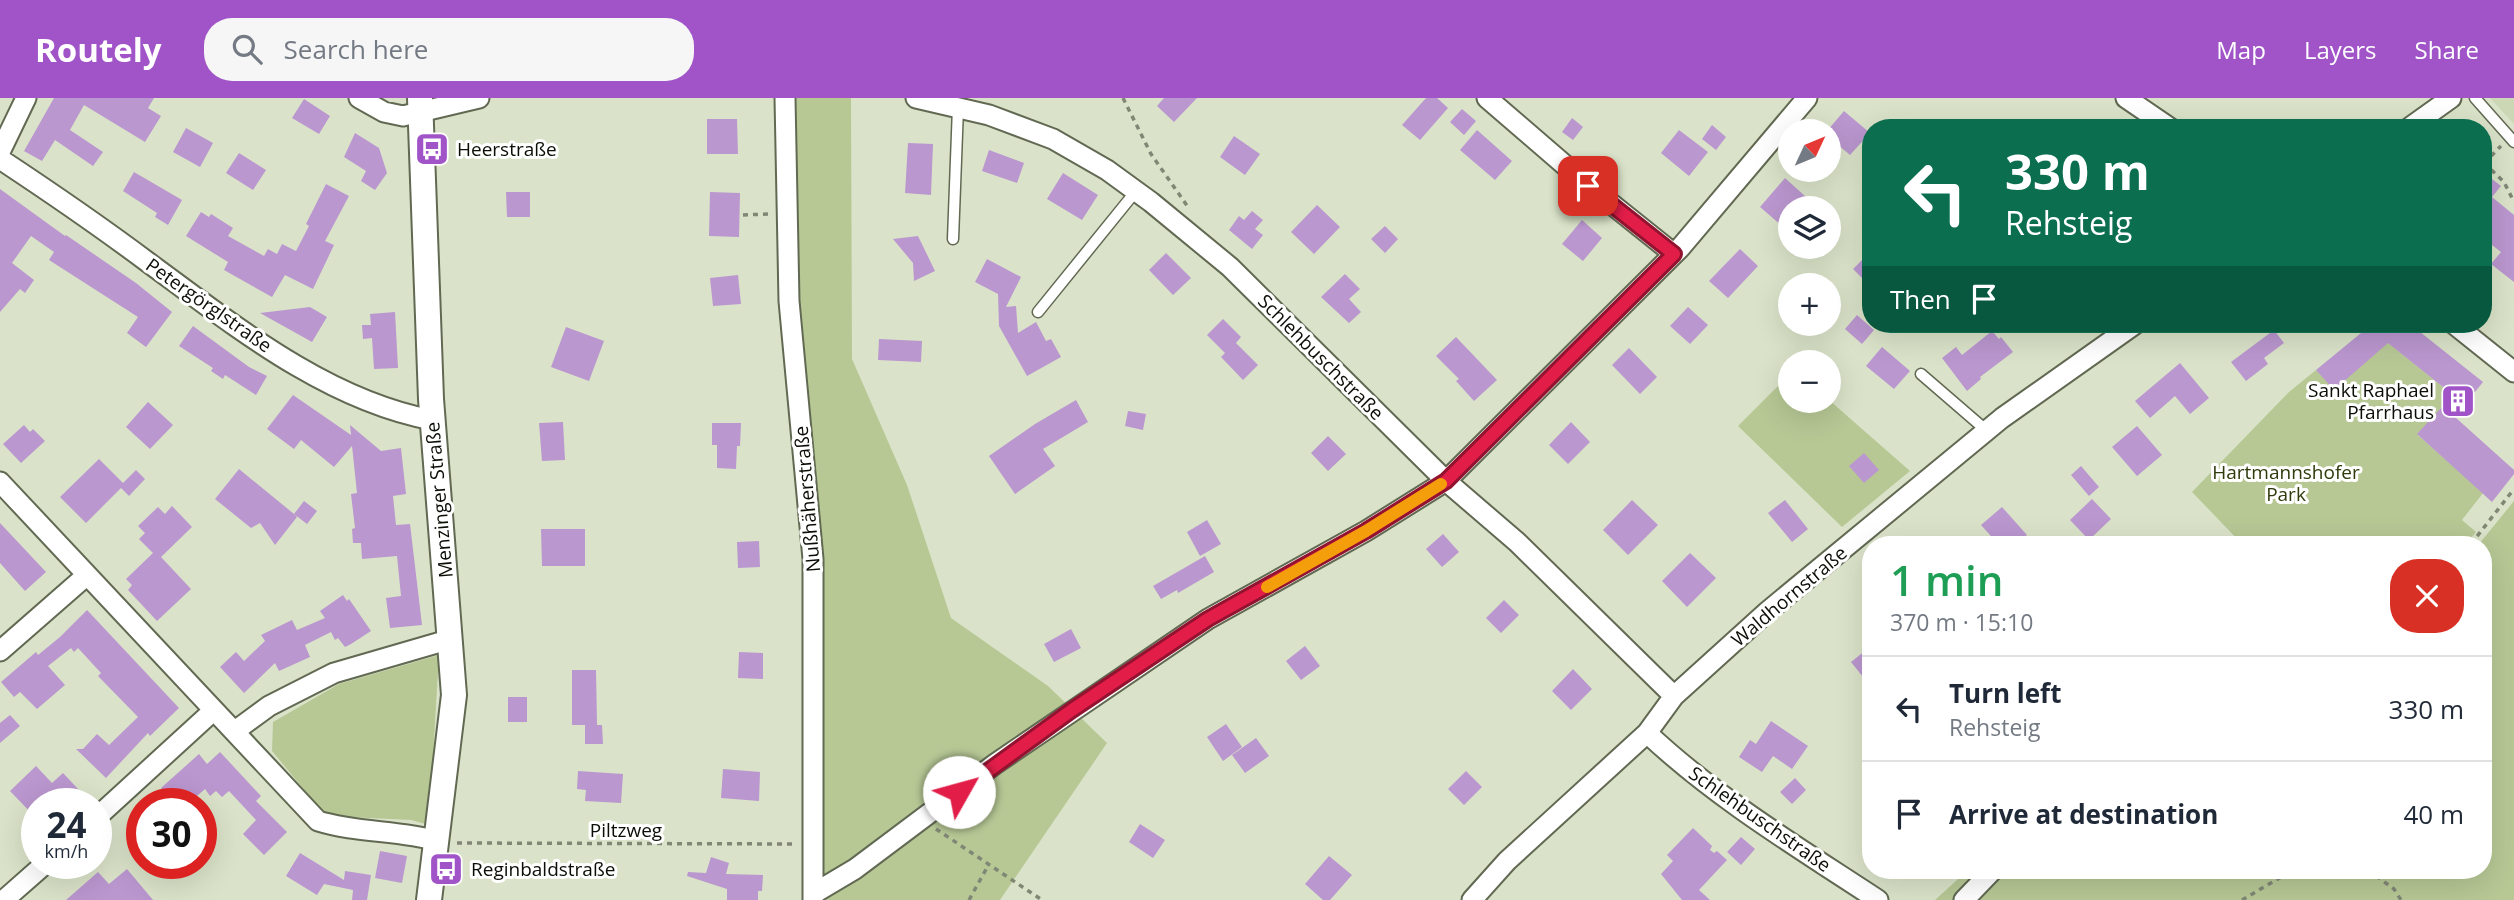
<!DOCTYPE html>
<html lang="en">
<head>
<meta charset="utf-8">
<style>
	body { margin:0; font-family:"Open Sans",sans-serif; background:#f6f6f7; color:#1f2937; height:100vh; display:flex; flex-direction:column; font-size:26px; white-space:nowrap }
	* { box-sizing:border-box; margin:0 }
	p { font-size:23px; color:#747a83 }
	.icon { flex:none; width:38px; height:38px; fill:none; stroke:currentColor; stroke-width:2; stroke-linecap:round; stroke-linejoin:round }
	.map { position:relative; flex:1; overflow:hidden }
	.panel { position:absolute; left:1862px; top:438px; width:630px; height:343px; display:flex; flex-direction:column; background:#fff; border-radius:28px; box-shadow:0 7px 28px #0002 }
	.panel>* { flex:none }
	.top-card { position:absolute; left:1862px; top:21px; width:630px; height:214px; border-radius:28px; box-shadow:0 7px 28px #0002; background:#0b6e4f; color:#fff; overflow:hidden }
	.needle { width:46px; rotate:46deg }
	.controls { position:absolute; left:1778px; top:21px; display:grid; gap:14px }
	.controls a { display:grid; place-items:center; width:63px; height:63px; border-radius:50%; background:#fff; box-shadow:0 7px 28px #0002; font-size:35px }
	.speed { position:absolute; left:21px; top:690px; display:flex; gap:14px; font-size:35px; font-weight:700; text-align:center }
	.speed>* { display:grid; place-content:center; width:91px; height:91px; border-radius:50%; background:#fff; box-shadow:0 7px 28px #0002; line-height:1 }
	.speed small { font-size:18px; font-weight:400 }
	.speed .limit { border:10px solid #d22; background:#fff; color:#111 }
	.pin { position:absolute; display:grid; place-items:center; width:60px; height:60px; color:#fff; margin:-30px; border-radius:14px; box-shadow:0 4px 10px #0006 }
	.me { position:absolute; width:77px; margin:-38px; rotate:52deg; stroke-linejoin:round; filter:drop-shadow(0 0 5px #0008) }
	.turn { display:flex; align-items:center; gap:24px; height:147px; padding:0 28px; font-size:32px }
	.turn .icon { width:91px; height:91px; stroke-width:2.5 }
	.turn b { display:block; font-size:49px; line-height:60px }
	.then { display:flex; align-items:center; height:66px; padding:0 28px; background:#0003; gap:14px; font-size:26px }
	.round { display:grid; place-items:center; flex:none; width:74px; height:74px; border-radius:28px; background:#f6f6f7 }
	.overview { display:flex; align-items:center; justify-content:space-between; height:119px; padding:0 28px }
	h1 { font-size:42px; font-weight:600; line-height:52px; color:#1e9e55 }
	ul { padding:0; list-style:none }
	li { display:flex; align-items:center; gap:21px; height:105px; padding:0 28px; border-top:2px solid #e0e1e3 }
	li div { flex:1 }
	li b { display:block; font-size:26px }
	li em { font-style:normal }
	header { display:flex; align-items:center; gap:42px; box-sizing:border-box; height:98px; padding:0 35px; background:#a054c7; color:#fff }
	header strong { font-size:33px }
	nav { display:flex; gap:38px; margin-inline-start:auto; font-size:24px }
	.search { width:490px; height:63px; background:#f6f6f7; display:flex; align-items:center; gap:18px; box-sizing:border-box; padding:0 24px; border-radius:28px; color:#747a83; font-size:26px }
	.map>svg:first-child { display:block }
</style>
</head>
<body>
<header>
<strong>Routely</strong>
<div class="search"><svg class="icon" aria-label="search" viewBox="0 0 24 24"><circle cx="10" cy="10" r="6"/><path d="M15 15l6 6"/></svg>Search here</div>
<nav><a>Map</a><a>Layers</a><a>Share</a></nav>
</header>
<div class="map">
<svg width="2514" height="802" viewBox="0 0 2514 802">
	<rect width="100%" height="100%" fill="#dae3c9"/>
	<path fill="#ccd7b6" d="M2490,0H2514V26Z"/>
	<path fill="#b7c895" d="M785,0H851L852,261L907,387L951,520L1048,588L1107,645L1000,802H813L815,746Z
		M2380,238L2454,298L2418,337L2483,395L2462,422L2476,434L2466,446H2242L2192,394L2289,294L2316,272L2334,291Z
		M1790,276V303L1829,302L1910,373L1842,429L1738,328Z
		M2514,403V802H1935L1968,772H2483V446H2479Z
		M439,557L429,727L411,722L326,718L272,653L273,624L339,586Z"/>
	<path fill="#ba97cf" d="M54,0H154L148,10L161,18L145,44L84,7L70,32L103,54L93,68L55,42L42,63L24,53Z
		M1164,0H1197L1174,24L1157,8Z
		M1426,0H1437L1448,10L1420,42L1402,27Z
		M304,1L330,18L319,36L292,20Z
		M1462,11L1476,23L1464,37L1450,24Z
		M1844,13L1870,35L1850,57L1829,39L1827,33Z
		M1572,20L1583,29L1573,42L1562,34Z
		M707,21H737L738,56H707Z
		M1712,27L1726,39L1716,52L1702,41Z
		M186,30L213,45L200,69L173,54Z
		M1477,32L1512,63L1495,82L1460,52Z
		M1679,32L1708,54L1689,78L1661,55Z
		M355,35L379,50L387,75L375,92L361,83L366,73L344,59Z
		M1234,38L1260,56L1245,77L1220,59Z
		M908,45L933,46L931,97L905,95Z
		M989,52L1024,65L1017,85L982,73Z
		M239,55L266,72L253,92L226,75Z
		M134,74L182,102L168,127L155,119L157,115L123,93Z
		M2483,74L2501,88L2492,99L2514,117V184L2491,166L2501,154L2483,140Z
		M1063,75L1098,97L1082,122L1047,101Z
		M1785,80L1806,99L1796,110H1790V116L1781,127L1760,109Z
		M326,86L349,98L325,143L334,147L313,191L285,177L272,199L224,172L228,164L186,138L201,114L209,119L211,116L233,130L228,138L264,158L268,151L277,156L282,146L296,153L309,128L306,126Z
		M0,91L65,138L66,137L136,185L172,214L146,249L127,235L138,219L49,162L54,154L31,138L12,165L34,182L25,195L20,191L0,214Z
		M506,94H530V119H507Z
		M710,94L740,95L739,139L709,138Z
		M1317,107L1340,129L1314,156L1291,134Z
		M1252,113L1263,122L1255,131L1263,137L1252,151L1229,132L1239,118L1244,122Z
		M1582,122L1602,140L1583,163L1562,146Z
		M1385,128L1398,141L1385,155L1371,141Z
		M918,138L935,173L914,183L913,165L893,141Z
		M1740,151L1758,168L1728,200L1709,183Z
		M1166,155L1191,180L1173,197L1149,172Z
		M987,161L1021,179L1006,209L1016,208L1018,235L1036,224L1046,243L1051,241L1061,259L1027,278L999,228L998,196L975,184Z
		M1863,161L1871,170V189L1853,171Z
		M1345,176L1360,191L1349,201L1361,214L1349,225L1321,199Z
		M738,177L741,206L713,208L710,180Z
		M310,209L327,219L312,244L260,215Z
		M1688,209L1708,227L1690,246L1670,228Z
		M395,214L398,270L374,271L372,240L363,241L362,227H371L370,216Z
		M1857,217L1874,232L1862,246L1845,231Z
		M1223,221L1241,239L1236,245L1258,267L1243,282L1221,259L1225,255L1207,237Z
		M2372,226H2410L2483,284L2455,319L2514,372V376L2492,404L2417,336L2453,297L2388,245L2334,292L2316,272Z
		M193,228L249,269L267,278L256,297L225,277L223,281L211,273L213,270L179,248Z
		M566,229L604,243L589,283L551,269Z
		M2274,232L2284,245L2264,260L2268,266L2246,283L2231,264Z
		M1992,233L1999,241L2001,239L2013,254L1980,279L1981,281L1967,293L1942,260L1956,249L1962,257Z
		M1456,239L1497,282L1474,303L1456,283L1459,281L1436,258Z
		M879,241L922,243L921,264L878,262Z
		M1882,249L1910,273L1894,291L1866,268Z
		M1629,250L1657,279L1640,296L1612,267Z
		M2180,265L2209,300L2190,316L2175,298L2150,320L2135,303Z
		M293,297L351,337L350,327L381,353L401,350L406,396L393,398L396,427L410,426L422,527L390,530L386,500L401,498L397,458L362,461L361,445H353L352,431L355,430L351,396L357,395L352,348L334,369L301,342L294,351L267,331Z
		M1076,302L1088,324L1043,351L1055,368L1015,396L989,358L1035,326Z
		M148,304L173,327L150,351L126,329Z
		M1128,313L1146,316L1143,332L1125,328Z
		M563,324L565,362L542,363L539,325Z
		M1571,324L1590,344L1568,366L1549,347Z
		M712,325H741L740,348H737L736,371L717,370V347H712Z
		M24,327L30,334L33,331L45,343L21,365L3,346Z
		M2137,328L2162,357L2137,378L2112,349Z
		M1328,338L1346,356L1328,373L1311,355Z
		M1864,355L1879,372L1864,385L1849,368Z
		M99,361L123,385L136,372L145,381L129,398L121,390L86,425L60,399Z
		M2081,368L2099,389L2089,398L2071,377Z
		M239,371L294,416L304,403L317,413L307,426L294,416L297,419L275,447L260,425L251,430L215,401Z
		M2092,401L2111,421L2089,442L2070,422Z
		M1632,402L1658,427L1628,457L1603,432Z
		M1785,402L1808,431L1792,444L1768,415Z
		M172,408L192,429L161,459L191,491L157,523L128,492L132,487L126,481L153,455L139,441L145,435L138,428L158,409L165,416Z
		M2002,409L2027,437L2016,446H1998L1981,427Z
		M1207,422L1221,446L1200,458L1187,434Z
		M0,425L46,474L25,493L0,465Z
		M541,431H585V468H542Z
		M1443,436L1459,454L1442,469L1426,451Z
		M759,443L760,469L738,470L737,444Z
		M1690,455L1716,480L1687,509L1662,483Z
		M1205,458L1214,474L1178,495L1177,492L1161,501L1153,488Z
		M343,497L347,503L349,501L371,533L351,546L345,549L338,540L335,542L331,534L305,547L310,559L279,573L275,565L244,595L220,569L236,554L244,563L265,543L261,537L292,522L297,532L325,520L320,513Z
		M1504,502L1519,517L1501,535L1486,520Z
		M87,512L179,610L150,638L148,635L106,680L76,651H83L97,636L109,647L138,619L98,578L101,575L78,550L74,554L71,550L48,568L65,587L37,611L20,594L14,599L1,584L36,554L38,557L60,539Z
		M1071,531L1081,550L1054,564L1044,546Z
		M1305,548L1320,568L1301,582L1286,563Z
		M1871,548V589L1851,564Z
		M739,554L763,555V581L738,580Z
		M1573,571L1592,591L1571,612L1552,593Z
		M572,572H596L597,627H602L603,646H585V627H572Z
		M508,599H527V624H508Z
		M10,617L20,628L0,645V625Z
		M1771,623L1808,648L1792,671L1773,658L1762,674L1739,659L1750,642L1756,646Z
		M1226,626L1242,649L1223,663L1207,639Z
		M1256,640L1269,658L1245,675L1232,657Z
		M220,654L261,698L256,703L287,734L264,757L243,736L256,722L229,693L222,699L216,693L210,698L205,691L189,705H175L161,690L199,656L207,666Z
		M36,668L52,685L63,675L78,691L62,705H37V721L10,693Z
		M723,671L760,674L759,703L721,700Z
		M578,673L623,676L621,705L585,703L586,692L577,691Z
		M1466,673L1482,689L1464,707L1448,691Z
		M1795,680L1806,692L1792,706L1780,694Z
		M1140,726L1165,742L1153,760L1129,744Z
		M1693,730L1712,748L1710,752L1714,755L1717,753L1727,762L1699,792L1710,802H1682L1661,776L1673,763L1667,757Z
		M1741,739L1755,751L1741,767L1727,754Z
		M380,753L407,758L402,785L375,780Z
		M300,755L344,782L345,773L371,777L367,802H352L353,792L324,786L317,797L286,778Z
		M1329,758L1352,777L1330,802H1323L1305,786Z
		M711,759L729,765L726,776L763,777L762,793H758V802H727V791L687,778L688,774L706,775Z
		M127,771L153,802H66L98,774L109,786Z"/>
	<g fill="none" stroke-linecap="round" stroke-linejoin="round">
		<g stroke="#616952" stroke-width="13">
			<path id="service" d="M2475,0L2514,44
				M953,141L958,9
				M1038,214L1136,93
				M1921,276L1987,333"/>
		</g>
		<g stroke="#616952" stroke-width="23">
			<path id="minor" d="M359,0L384,14L403,18L479,0
				M785,0L789,203L813,461V802
				M916,0L989,17L1053,41L1107,72L1151,104L1230,169L1446,383L1517,444L1674,598
				M1487,0L1589,88L1674,156
				M2126,0L2170,30
				M2409,30L2451,0
				M0,54L26,0
				M0,61C50,94 101,129 149,165C235,228 326,302 432,322
				M2454,226L2514,274
				M0,384L318,723C357,735 399,732 438,743
				M0,553L87,477
				M235,633L269,608L334,575L451,541
				M1647,635C1716,700 1799,750 1878,802
				M96,720L213,613
				M813,796L855,771L995,666L1208,521L1366,433L1446,383L1680,150L1807,0
				M4,802L46,765
				M1472,802L1507,763L1647,635L1674,598L1768,513L2002,320L2135,226
				M1964,802L1993,772"/>
		</g>
		<g stroke="#616952" stroke-width="28">
			<path id="tertiary" d="M420,0L431,301L454,597L429,802"/>
		</g>
		<path stroke="#818775" stroke-width="3.5" stroke-dasharray="5 5" stroke-linecap="butt" d="M1123,0L1151,56L1188,109
			M2484,65L2504,84L2514,104
			M2484,65L2501,48
			M743,117L769,116
			M2483,157L2487,161L2483,166
			M2471,446L2514,391
			M936,731L1042,802
			M457,745L796,746
			M2368,772L2394,791L2401,802
			M969,802L989,766
			M2242,802L2293,772"/>
		<use href="#service" stroke="#fff" stroke-width="10"/>
		<use href="#minor" stroke="#fff" stroke-width="19"/>
		<use href="#tertiary" stroke="#fff" stroke-width="24"/>
	</g>
	<g fill="none" stroke-linecap="round" stroke-linejoin="round">
		<g stroke="#92132f" stroke-width="18">
			<path id="route" d="M959,694L1072,612L1208,521L1366,433L1446,383L1674,156L1588,88"/>
		</g>
		<use href="#route" stroke="#e11d48" stroke-width="12"/>
		<path stroke="#f59e0b" stroke-width="12" d="M1267,489L1366,433L1441,386"/>
	</g>
	<defs>
		<g id="bus-square" transform="scale(1.75)"><rect x="-9" y="-9" width="18" height="18" rx="4" fill="#a054c7" stroke="#fff"/><path d="M-5-6H5V4H4V6H2V4H-2V6H-4V4H-5ZM-3.5-4V0h7V-4ZM-3.5 1.2v1.5H-2V1.2ZM2 1.2v1.5H3.5V1.2Z" fill="#fff"/></g>
		<g id="building-square" transform="scale(1.75)"><rect x="-9" y="-9" width="18" height="18" rx="4" fill="#a054c7" stroke="#fff"/><path d="M-4-6H4V6H1V3H-1V6H-4ZM-2.5-4.3h1.7v1.8h-1.7ZM.8-4.3h1.7v1.8H.8ZM-2.5-1h1.7V.8h-1.7ZM.8-1h1.7V.8H.8Z" fill="#fff"/></g>
	</defs>
	<g fill-rule="evenodd">
		<use href="#bus-square" x="432" y="51"/>
		<use href="#building-square" x="2458" y="303"/>
		<use href="#bus-square" x="446" y="771"/>
	</g>
	<g text-anchor="middle" dominant-baseline="central" stroke-width="6" stroke-linejoin="round" paint-order="stroke">
		<g font-size="19" fill="#0b0e06" stroke="#fff" text-anchor="start">
			<text x="457" y="51">Heerstraße</text>
			<text x="2434" y="292" text-anchor="end">Sankt Raphael<tspan x="2434" dy="22">Pfarrhaus</tspan></text>
			<text x="471" y="771">Reginbaldstraße</text>
		</g>
		<g font-size="19" fill="#0b0e06" stroke="#fff">
			<text transform="translate(209 207) rotate(35)">Petergörglstraße</text>
			<text transform="translate(1321 259) rotate(45)">Schlehbuschstraße</text>
			<text transform="translate(807 401) rotate(-95)">Nußhäherstraße</text>
			<text transform="translate(439 402) rotate(-95)">Menzinger Straße</text>
			<text transform="translate(1789 498) rotate(-40)">Waldhornstraße</text>
			<text transform="translate(1760 721) rotate(35)">Schlehbuschstraße</text>
			<text x="626" y="732">Piltzweg</text>
		</g>
		<g font-size="19" fill="#2f3b0b" stroke="#fff">
			<text x="2286" y="374">Hartmannshofer<tspan x="2286" dy="22">Park</tspan></text>
		</g>
	</g>
</svg>
<div class="controls">
<a><svg class="needle" viewBox="-14 -14 28 28"><path d="M0-13l5 13h-10z" fill="#e53935"/><path d="M0 13l5-13h-10z" fill="#747a83"/></svg></a>
<a><svg class="icon" aria-label="layers" viewBox="0 0 24 24"><path d="M12 4l9 5-9 5-9-5zM3 14l9 5 9-5"/></svg></a>
<a>+</a>
<a>−</a>
</div>
<div class="speed"><div>24<small>km/h</small></div><div class="limit">30</div></div>
<div class="pin" style="left:1588px;top:88px;background:#d93025"><svg class="icon" aria-label="arrive" viewBox="0 0 24 24"><path d="M6 21V4h12l-3 4 3 4H6"/></svg></div>
<svg class="me" style="left:959px;top:694px" viewBox="-20 -20 40 40"><circle r="19" fill="#fff"/><path d="M0-13L10 11 0 6-10 11z" fill="#e11d48"/></svg>
<div class="top-card">
<div class="turn"><svg class="icon" aria-label="left" viewBox="0 0 24 24"><path d="M17 20v-9H6M10 6l-5 5 5 5"/></svg><div><b>330 m</b>Rehsteig</div></div>
<div class="then">Then<svg class="icon" aria-label="arrive" viewBox="0 0 24 24"><path d="M6 21V4h12l-3 4 3 4H6"/></svg></div>
</div>
<section class="panel">
<div class="overview"><div><h1>1 min</h1><p>370 m · 15:10</p></div><a class="round" style="background:#d93025;color:#fff"><svg class="icon" aria-label="close" viewBox="0 0 24 24"><path d="M6 6l12 12M18 6L6 18"/></svg></a></div>
<ul>
<li><svg class="icon" aria-label="left" viewBox="0 0 24 24"><path d="M17 20v-9H6M10 6l-5 5 5 5"/></svg><div><b>Turn left</b><p>Rehsteig</p></div><em>330 m</em></li>
<li><svg class="icon" aria-label="arrive" viewBox="0 0 24 24"><path d="M6 21V4h12l-3 4 3 4H6"/></svg><div><b>Arrive at destination</b></div><em>40 m</em></li>
</ul>
</section>
</div>
</body>
</html>
